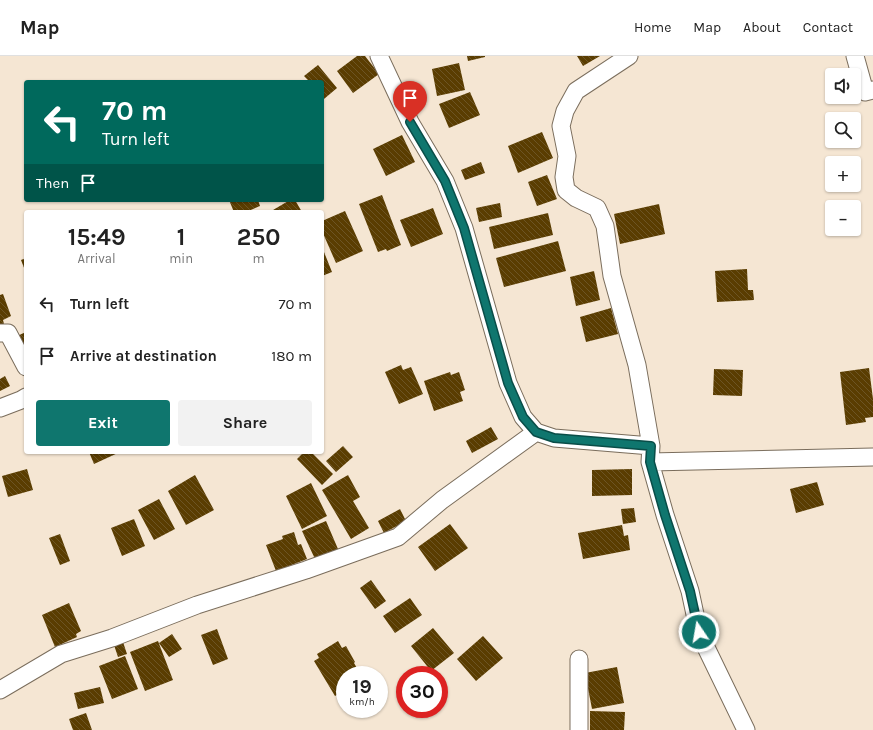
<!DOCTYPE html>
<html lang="en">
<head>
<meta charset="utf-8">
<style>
	body { margin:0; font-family:Karla,sans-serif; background:#f2f2f2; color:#222; height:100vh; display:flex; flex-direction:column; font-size:15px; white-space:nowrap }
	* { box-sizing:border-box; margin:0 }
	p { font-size:13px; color:#767676 }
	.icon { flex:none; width:22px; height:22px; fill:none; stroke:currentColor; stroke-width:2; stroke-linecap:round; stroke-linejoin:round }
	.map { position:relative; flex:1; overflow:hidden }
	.panel { position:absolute; left:24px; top:154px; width:300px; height:244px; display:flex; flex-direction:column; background:#fff; border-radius:4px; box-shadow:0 1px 3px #0004 }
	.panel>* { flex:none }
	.banner { position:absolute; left:24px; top:24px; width:300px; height:122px; border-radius:4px; box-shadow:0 1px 3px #0004; background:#00695c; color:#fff; overflow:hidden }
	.fabs { position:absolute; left:825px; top:12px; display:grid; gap:8px }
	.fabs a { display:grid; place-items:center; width:36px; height:36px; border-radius:4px; background:#fff; box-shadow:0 1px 3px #0004; font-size:20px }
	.speed { position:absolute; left:336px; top:610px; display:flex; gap:8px; font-size:20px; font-weight:700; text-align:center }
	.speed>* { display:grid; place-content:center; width:52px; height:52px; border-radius:50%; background:#fff; box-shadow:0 1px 3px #0004; line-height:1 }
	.speed small { font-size:10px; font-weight:400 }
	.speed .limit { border:6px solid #d22; background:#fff; color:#111 }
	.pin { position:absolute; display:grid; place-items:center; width:34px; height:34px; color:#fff; margin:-41px -17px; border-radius:50% 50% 50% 0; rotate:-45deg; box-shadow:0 0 4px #0007 }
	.pin .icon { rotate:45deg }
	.me { position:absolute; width:44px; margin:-22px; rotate:348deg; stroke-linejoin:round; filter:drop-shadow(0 0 3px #0008) }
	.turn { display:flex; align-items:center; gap:14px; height:84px; padding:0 12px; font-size:18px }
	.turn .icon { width:52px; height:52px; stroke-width:2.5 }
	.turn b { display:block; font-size:28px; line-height:34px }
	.then { display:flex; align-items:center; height:38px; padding:0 12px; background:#0003; gap:8px; font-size:15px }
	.eta { display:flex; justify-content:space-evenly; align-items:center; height:68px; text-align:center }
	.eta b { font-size:24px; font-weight:700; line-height:28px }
	.button { display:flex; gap:8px; margin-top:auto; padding:8px 12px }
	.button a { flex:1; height:46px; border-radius:4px; background:#0f766e; color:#fff; font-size:16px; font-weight:700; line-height:46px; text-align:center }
	.button a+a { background:#f2f2f2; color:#222 }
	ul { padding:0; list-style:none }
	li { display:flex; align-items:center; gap:12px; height:52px; padding:0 12px }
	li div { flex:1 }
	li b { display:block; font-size:15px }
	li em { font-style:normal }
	header { display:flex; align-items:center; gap:24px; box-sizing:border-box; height:56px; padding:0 20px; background:#fff; border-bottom:1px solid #e0e0e0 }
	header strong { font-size:19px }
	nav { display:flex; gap:22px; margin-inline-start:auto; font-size:14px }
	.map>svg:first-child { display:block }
</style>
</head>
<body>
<header>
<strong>Map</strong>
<nav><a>Home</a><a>Map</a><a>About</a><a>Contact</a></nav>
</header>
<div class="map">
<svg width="873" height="674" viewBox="0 0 873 674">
	<defs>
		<pattern id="building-back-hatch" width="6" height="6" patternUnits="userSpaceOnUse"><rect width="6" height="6" fill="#5a3d01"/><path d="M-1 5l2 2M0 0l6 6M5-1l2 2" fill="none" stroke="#6d5525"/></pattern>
	</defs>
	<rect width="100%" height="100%" fill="#f5e6d3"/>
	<path fill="url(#building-back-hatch)" d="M357,0H365L379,18L353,37L337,15Z
		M467,0H485V1L468,5Z
		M577,0H600L583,10Z
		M459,7L465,34L437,40L432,13Z
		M318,9L337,32L324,43L322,41V26H310L304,20Z
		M470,36L480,59L449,72L439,48Z
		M542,76L553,102L518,117L508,90Z
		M402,79L415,106L386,120L373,93Z
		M481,106L485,117L465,124L461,114Z
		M547,119L557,143L537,150L528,126Z
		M382,139L401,189L387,195L386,193L378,196L359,148Z
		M229,144H258L260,150L246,156H234Z
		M290,144H295L302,156H274L273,154Z
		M500,147L502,161L479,166L476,152Z
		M659,148L665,178L620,188L614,158Z
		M433,152L443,178L411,191L400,164Z
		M345,155L363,195L336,207L322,175V165Z
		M548,157L553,179L494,193L489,171Z
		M558,185L566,215L504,231L496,202Z
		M322,191L332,216L322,220Z
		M26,202V217L21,204Z
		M747,213L748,234H753L754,244L717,246L715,215Z
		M594,215L600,244L576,250L570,221Z
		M3,238L11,260L3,264L4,268L0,269V239Z
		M611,252L618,278L586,286L580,261Z
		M26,276V298L17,280Z
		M401,309L403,314L411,311L423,338L399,348L385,316Z
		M869,312L873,343V361L865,362L866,366L846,369L840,316Z
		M714,313L743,314L742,340L713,339Z
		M450,316L451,319L459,316L465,334L460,336L463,345L434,355L424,325Z
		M5,320L10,330L0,335V323Z
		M491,371L498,383L472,397L466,385Z
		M343,390L353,401L336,416L326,405Z
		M89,396H120L94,408Z
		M304,396H311L333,418L322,429L297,403Z
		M27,413L33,434L8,441L2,420Z
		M632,413V439L592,440V414Z
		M195,419L214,454L186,469L168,435Z
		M348,419L360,441L353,445L369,472L351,483L322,434Z
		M817,426L824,449L796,457L790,433Z
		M311,427L327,460L302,473L286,440Z
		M159,443L175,473L154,484L138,454Z
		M634,452L636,466L623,468L621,453Z
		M400,453L406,465L384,477L378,465Z
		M134,463L145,490L122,500L111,472Z
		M326,465L338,493L315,503L302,475Z
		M450,468L468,492L435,515L418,491Z
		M622,469L624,480L628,479L630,494L583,503L578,477Z
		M294,476L298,489L301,488L307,503L276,515L266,489L283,483L282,480Z
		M60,478L70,505L60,509L49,482Z
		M371,524L386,545L375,553L360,532Z
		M410,542L422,559L395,577L383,560Z
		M69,547L81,575L76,578L77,581L55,591L42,559Z
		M433,572L454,597L431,615L411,590Z
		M217,573L228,603L213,609L201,579Z
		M172,578L182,593L169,601L159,587Z
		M483,580L503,602L476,625L457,603Z
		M158,585L173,624L145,635L130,596Z
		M338,585L342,592L346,590L355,606L354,607L361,619H345V634L335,640L314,605L319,602L317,598Z
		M123,586L127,598L118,601L114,589Z
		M125,600L138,633L112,643L99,610Z
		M617,611L624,647L592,653L585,617Z
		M100,631L104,647L78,653L74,637Z
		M590,655L625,656L624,674H590Z
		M86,657L92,674H73L69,663Z"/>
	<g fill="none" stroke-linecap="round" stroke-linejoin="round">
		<g stroke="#7a6d5c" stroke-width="19">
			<path id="street" d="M379,0L410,66L445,125L464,172L508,327L523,361L536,376L554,382L651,390
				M629,0L576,35L565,55L561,70L567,100L564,121L566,134L576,142L597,152L605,170L612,220L637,309L651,390L650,406L665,459L690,535L699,577L746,674
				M855,0L865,36L873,34
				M0,277H8L26,311
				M0,352L21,344L26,341
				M650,406L873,401
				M579,603V674
				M0,634L61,598L112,582L197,549L306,514L398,481L442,444L536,376"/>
		</g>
		<use href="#street" stroke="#fff" stroke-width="17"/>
	</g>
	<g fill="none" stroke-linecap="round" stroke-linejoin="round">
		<g stroke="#0a4d48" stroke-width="10">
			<path id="route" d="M410,66L445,125L464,172L508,327L523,361L536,376L554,382L651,390L650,406L665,459L690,535L699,576"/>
		</g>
		<use href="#route" stroke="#0f766e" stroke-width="7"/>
	</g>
</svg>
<div class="fabs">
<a><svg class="icon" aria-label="sound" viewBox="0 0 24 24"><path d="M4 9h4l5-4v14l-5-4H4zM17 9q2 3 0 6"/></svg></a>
<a><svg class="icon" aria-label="search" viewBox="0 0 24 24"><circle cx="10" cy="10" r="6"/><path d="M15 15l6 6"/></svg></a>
<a>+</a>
<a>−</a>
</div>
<div class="speed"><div>19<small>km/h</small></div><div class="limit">30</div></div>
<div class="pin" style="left:410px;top:66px;background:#d93025"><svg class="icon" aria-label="arrive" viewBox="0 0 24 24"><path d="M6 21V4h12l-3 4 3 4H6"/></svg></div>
<svg class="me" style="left:699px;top:576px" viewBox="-20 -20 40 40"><circle r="17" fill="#0f766e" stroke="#fff" stroke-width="3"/><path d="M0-11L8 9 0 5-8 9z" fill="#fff"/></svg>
<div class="banner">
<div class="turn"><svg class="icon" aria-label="left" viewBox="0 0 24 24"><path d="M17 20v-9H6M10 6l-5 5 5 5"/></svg><div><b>70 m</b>Turn left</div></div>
<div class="then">Then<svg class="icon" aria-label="arrive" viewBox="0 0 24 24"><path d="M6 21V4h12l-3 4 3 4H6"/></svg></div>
</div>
<section class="panel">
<div class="eta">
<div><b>15:49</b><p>Arrival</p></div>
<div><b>1</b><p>min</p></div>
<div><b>250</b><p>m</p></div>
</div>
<ul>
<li><svg class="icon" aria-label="left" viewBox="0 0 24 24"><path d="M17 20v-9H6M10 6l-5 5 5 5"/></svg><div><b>Turn left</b></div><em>70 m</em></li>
<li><svg class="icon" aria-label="arrive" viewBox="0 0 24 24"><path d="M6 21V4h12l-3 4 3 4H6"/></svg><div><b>Arrive at destination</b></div><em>180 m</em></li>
</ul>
<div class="button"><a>Exit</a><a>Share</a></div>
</section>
</div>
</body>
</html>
